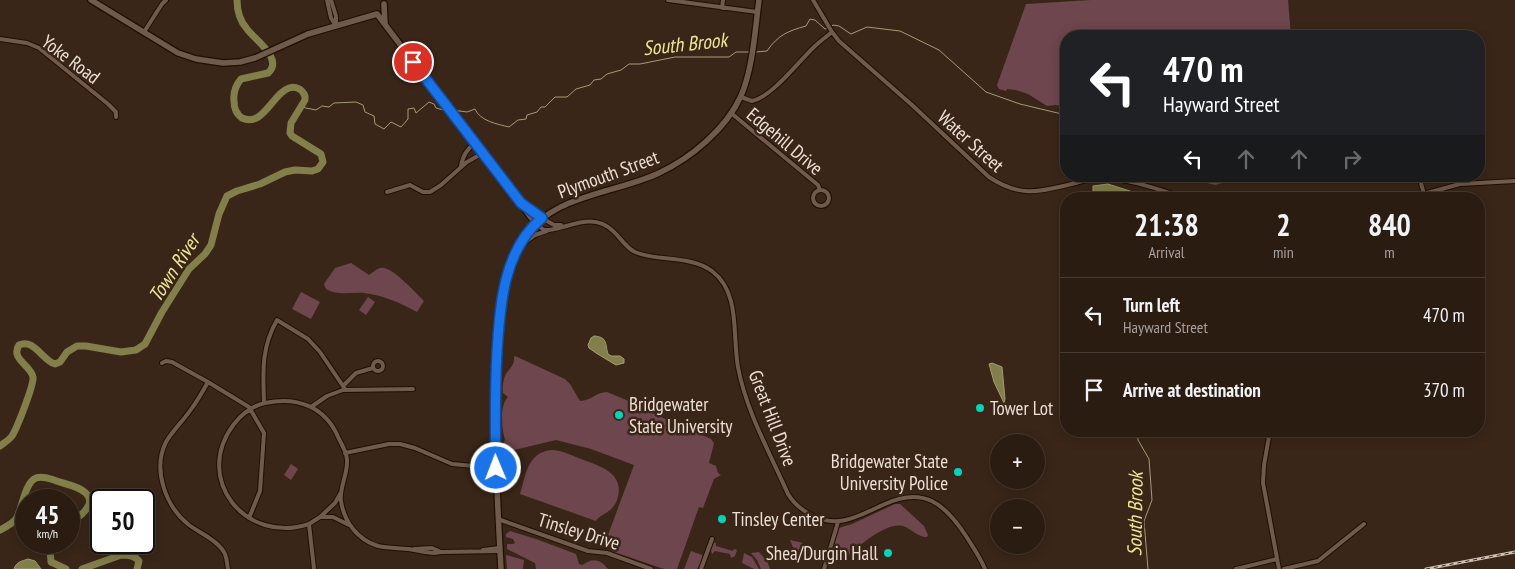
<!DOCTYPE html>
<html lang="en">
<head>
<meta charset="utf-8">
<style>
	body { margin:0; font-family:"PT Sans Narrow",sans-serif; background:#372920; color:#f1f3f6; height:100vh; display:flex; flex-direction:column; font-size:19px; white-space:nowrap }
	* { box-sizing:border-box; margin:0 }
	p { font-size:16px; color:#a6a19f }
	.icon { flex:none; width:28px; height:28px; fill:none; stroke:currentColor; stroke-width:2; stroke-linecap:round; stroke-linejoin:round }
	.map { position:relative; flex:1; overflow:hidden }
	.details { position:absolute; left:1060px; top:192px; width:425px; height:245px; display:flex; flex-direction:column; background:#2b1c12; border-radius:20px; box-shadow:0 2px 12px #0003,0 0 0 1px #473a32 }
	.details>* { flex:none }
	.hud { position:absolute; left:1060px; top:30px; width:425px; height:152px; border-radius:20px; box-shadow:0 2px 12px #0003,0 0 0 1px #473a32; background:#202124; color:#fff; overflow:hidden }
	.controls { position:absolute; left:990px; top:434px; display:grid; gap:10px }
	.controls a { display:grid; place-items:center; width:55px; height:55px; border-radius:50%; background:#2b1c12; box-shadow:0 2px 12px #0003,0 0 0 1px #473a32; font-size:25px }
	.speed { position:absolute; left:15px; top:489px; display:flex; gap:10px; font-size:25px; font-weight:700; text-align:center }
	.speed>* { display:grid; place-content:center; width:65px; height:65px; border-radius:50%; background:#2b1c12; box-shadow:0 2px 12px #0003,0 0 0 1px #473a32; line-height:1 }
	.speed small { font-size:12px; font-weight:400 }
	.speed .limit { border:2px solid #111; border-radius:8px; background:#fff; color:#111 }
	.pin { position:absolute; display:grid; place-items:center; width:42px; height:42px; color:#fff; margin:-21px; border:2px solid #fff; border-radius:50%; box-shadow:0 1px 5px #0007 }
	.me { position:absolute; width:55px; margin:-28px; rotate:359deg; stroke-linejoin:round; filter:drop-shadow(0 0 4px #0008) }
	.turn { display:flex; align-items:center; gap:18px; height:105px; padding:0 20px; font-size:22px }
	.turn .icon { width:65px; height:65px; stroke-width:2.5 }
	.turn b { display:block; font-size:35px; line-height:42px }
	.lanes { display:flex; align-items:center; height:48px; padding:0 20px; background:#0003; justify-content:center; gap:25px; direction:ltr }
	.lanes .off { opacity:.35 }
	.eta { display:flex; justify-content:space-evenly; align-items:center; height:85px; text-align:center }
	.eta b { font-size:30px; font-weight:600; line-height:35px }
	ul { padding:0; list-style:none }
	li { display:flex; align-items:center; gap:15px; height:75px; padding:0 20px; border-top:1px solid #473a32 }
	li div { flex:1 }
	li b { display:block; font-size:19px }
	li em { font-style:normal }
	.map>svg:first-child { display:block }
</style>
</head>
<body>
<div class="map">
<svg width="1515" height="569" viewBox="0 0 1515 569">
	<rect width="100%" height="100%" fill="#392618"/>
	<path fill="#6e464d" d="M1091,0H1288L1291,36H1066V107L1056,105L1047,106L1028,94L1016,90L1007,89L1006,91L999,89L997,85L1026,4Z
		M1179,176H1233V180L1215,185Z
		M351,263L369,275C374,272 378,267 384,268C394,269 416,293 424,301L417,312C401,303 382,295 364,293C351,292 338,296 326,289L324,284L335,268Z
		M301,292L320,302L311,319L292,309Z
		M368,297L375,302L366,315L359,310Z
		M515,356L565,379L570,384L580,401C591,401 596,392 607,392L658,413L661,417L711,439L714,443L709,463L716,466L718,473L721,475L714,479L703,508L699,507L677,569H664L611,551L607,543L609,535H608L634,465L591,449L556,440L510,451L503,444L505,440C502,429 499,406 508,397L503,393C502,388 503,381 505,376C508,369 515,366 514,357Z
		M551,450C561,450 571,455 581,459C600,466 626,473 617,500C612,514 599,514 596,521L520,494C526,475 527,453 551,450Z
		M291,464L298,469L291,480L284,475Z
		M895,504H900L924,526L928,535L927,537C917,537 912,529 903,526C884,522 856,549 842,561H838L832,552L839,528L852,524Z
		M510,531L536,539L576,554L579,564L582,565C593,558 599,558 608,569H536L535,563L507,549V544H513L515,543L513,539L506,537V534Z
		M790,540L803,543L799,552L794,550Z
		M714,542L716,543V546L733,551L734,549L737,550L735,556L731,558L730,554L715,551L712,554L711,550Z
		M691,551L702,555L703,560L697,569H684Z
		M759,552L767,561L770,569H761L757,560L751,553Z
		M744,553L752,557L759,569H754L742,563Z
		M506,555L524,560L523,569H507Z"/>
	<path fill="#827f4a" stroke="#a29c74" d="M1108,184L1136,193L1140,199H1093V186Z
		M594,336C608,337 605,344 608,354L611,356H620L624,359V363L616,365L596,353L589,348L588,345L591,338Z
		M992,363L1002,367L1005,399L1004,403L994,382L989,364Z
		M28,559L35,561L41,569H14C16,562 22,561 28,559Z"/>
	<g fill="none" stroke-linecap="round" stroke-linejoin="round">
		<path stroke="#a29c74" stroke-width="1" d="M831,27L833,25L839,26L851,34L867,27L900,31L939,50L986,92L1020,104L1066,115
			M756,52L767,51C778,35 788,31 806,26L810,19L815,20L825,29L827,28
			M301,107L316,110L322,106L329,107L334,103L356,102L363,105L365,112L374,116L375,124L384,129L391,122L401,127L408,119V109L414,108L416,113L429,102L434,104L436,108L448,111
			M452,110L467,112L475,109C480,121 497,124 509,127L518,120L526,119L527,115L537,112L541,107H545L555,97H567L576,89L590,85L594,80L601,79L607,74L621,70L629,64H640L675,57H729L736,52H749
			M1137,431L1138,440L1149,459L1152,500L1144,521L1148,569"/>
		<path stroke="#827f4a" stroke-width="7" d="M0,446C4,443 9,440 12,436C17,428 34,385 33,377C31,365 10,359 19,345C34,338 42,360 55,364L60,362L67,352L77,346H86L121,352L136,350L145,344L162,312L189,269L205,254L211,245L219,214L227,196L237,191L260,184L285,172L295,170L312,171L318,169L323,162L321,154L292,136L290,133L291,123L305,100V96C302,89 296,86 289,88C273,93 263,128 242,118C236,114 234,107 234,101C233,92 236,85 241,79L268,73C284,59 255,40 247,29C240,21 237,10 237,0
			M0,530C6,527 12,524 16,519C22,509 25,482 36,478C44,475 55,481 63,483C78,487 102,495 82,514C78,518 73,520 69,523
			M53,542L50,550L51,562L66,569
			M82,569L121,555C128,555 134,555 139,561L137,569"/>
		<g stroke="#200f03" stroke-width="6">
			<path id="street" d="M327,0L331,18L336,26
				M331,0L336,16V23
				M668,0L757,12
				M813,0L832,32L839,41L912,105L989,177C1022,199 1041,191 1076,183C1084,181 1091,178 1099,178C1129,178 1160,190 1188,199
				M722,8L723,0
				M144,32L162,4L166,0
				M0,39L27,43L39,48L108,104L116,112V117
				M741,97L752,101C772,97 799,61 814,47C819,42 826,37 832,32
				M731,113L818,185L820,190
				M461,166C463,156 466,150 475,143
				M1419,176L1424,194
				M813 198a8 8 0 1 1 16 0a8 8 0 1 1-16 0Z
				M387,192L410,185L423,192H430L441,185L467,162L483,153
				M1405,199L1460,184L1515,181
				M542,218L554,225H561
				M536,224L544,230H549C571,227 593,212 613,231C620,237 626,248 635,252C659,262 690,255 712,271C741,293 732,335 738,367C746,411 770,453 788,494C794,504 803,511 813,516C840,529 860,515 885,504C924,486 945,504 966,536C973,547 980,557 985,569
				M523,244L535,235L547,231
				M373 366a5 5 0 1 1 10 0a5 5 0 1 1-10 0Z
				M162,363L166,361L172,362L208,382
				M343,386L356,373L373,368
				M264,403C263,372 261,348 277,320L308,339L320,352L345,389
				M311,407L327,396L343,390L413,389
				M1270,431L1264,465L1263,483L1279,569
				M345,453L389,444H400L415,448L452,464L496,468
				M340,494L335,503L320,517H333L349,525
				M498,519L588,551L607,553L651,569
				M309,524C246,545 192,479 234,424C242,414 252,406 265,403C298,396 326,407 339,439C342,445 347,453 347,460C348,474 339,488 341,501C344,522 358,540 378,546C388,548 398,548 408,549C417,550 425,553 434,553L441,552L500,551
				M414,549L432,548L441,552
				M483,550L499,548
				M228,569C227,564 227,559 225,554C219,541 200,533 189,525C166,507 152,470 166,442C173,430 184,420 192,408C198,400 203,391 208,382L249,407L264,433L260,491L249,518
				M314,569L309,524L320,517
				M701,569L712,539
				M824,569L838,522
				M1236,569L1277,559
				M1284,569L1318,561L1364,524"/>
		</g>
		<g stroke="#200f03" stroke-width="8">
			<path id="secondary" d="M91,0L178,53L196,59L223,63L240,62L255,58L308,34L377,14L536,224
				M384,4L385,24
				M526,207L542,218
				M501,569C497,496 493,423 497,350C499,318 502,290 514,261C517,253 520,244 525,237C544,209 575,200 605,191C623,186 642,181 659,173C691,158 726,129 741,96C753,68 755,30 759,0"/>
		</g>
		<use href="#street" stroke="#705a4b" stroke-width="4"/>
		<use href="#secondary" stroke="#705a4b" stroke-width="5.5"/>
		<g stroke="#cfc1b7" stroke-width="3">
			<path id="rail" d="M1426,569L1515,552"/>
		</g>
		<use href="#rail" stroke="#392618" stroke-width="1" stroke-dasharray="4" stroke-linecap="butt"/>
	</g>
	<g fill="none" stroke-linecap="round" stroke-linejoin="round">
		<g stroke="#114b97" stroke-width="12">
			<path id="route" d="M413,62L521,203L542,218C503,250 500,306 497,352C495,391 495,429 496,468"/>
		</g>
		<use href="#route" stroke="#1a73e8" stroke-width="9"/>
	</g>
	<g fill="#03d5b6" stroke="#392618" stroke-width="2">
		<circle cx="980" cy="408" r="5"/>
		<circle cx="619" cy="415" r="5"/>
		<circle cx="958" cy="472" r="5"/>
		<circle cx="722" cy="519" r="5"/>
		<circle cx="888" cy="553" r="5"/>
	</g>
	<g text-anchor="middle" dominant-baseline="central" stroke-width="5" stroke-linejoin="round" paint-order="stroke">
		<g font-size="19" fill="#ecdfd6" stroke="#392618">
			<text transform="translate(71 59) rotate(37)">Yoke Road</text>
			<text transform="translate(785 141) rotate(40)">Edgehill Drive</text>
			<text transform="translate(971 141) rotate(42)">Water Street</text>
			<text transform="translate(608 174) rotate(-20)">Plymouth Street</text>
			<text transform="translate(773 418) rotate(69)">Great Hill Drive</text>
			<text transform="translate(579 531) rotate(17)">Tinsley Drive</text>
		</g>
		<g font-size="19" fill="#ecdfd6" stroke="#392618" text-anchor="start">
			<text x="629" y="404">Bridgewater<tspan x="629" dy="22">State University</tspan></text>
			<text x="990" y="408">Tower Lot</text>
			<text x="948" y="461" text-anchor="end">Bridgewater State<tspan x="948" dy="22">University Police</tspan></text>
			<text x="732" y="519">Tinsley Center</text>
			<text x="878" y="553" text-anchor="end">Shea/Durgin Hall</text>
		</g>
		<g font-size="20" font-style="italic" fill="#ede795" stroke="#392618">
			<text transform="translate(685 44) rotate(-6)">South Brook</text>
			<text transform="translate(174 268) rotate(-57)">Town River</text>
			<text transform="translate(1135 514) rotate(-89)">South Brook</text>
		</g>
	</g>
</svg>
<div class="controls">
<a>+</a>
<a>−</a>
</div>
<div class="speed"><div>45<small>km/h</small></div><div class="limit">50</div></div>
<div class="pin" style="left:413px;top:62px;background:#d93025"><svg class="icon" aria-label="arrive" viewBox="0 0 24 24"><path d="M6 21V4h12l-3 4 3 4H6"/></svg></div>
<svg class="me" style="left:496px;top:468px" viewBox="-20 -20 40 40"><circle r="17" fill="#1a73e8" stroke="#fff" stroke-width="3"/><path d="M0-11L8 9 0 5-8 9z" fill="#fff"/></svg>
<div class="hud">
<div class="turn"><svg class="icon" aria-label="left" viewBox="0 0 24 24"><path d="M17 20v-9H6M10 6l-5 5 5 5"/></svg><div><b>470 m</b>Hayward Street</div></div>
<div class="lanes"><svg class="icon" aria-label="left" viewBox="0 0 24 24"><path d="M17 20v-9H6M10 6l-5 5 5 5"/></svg><svg class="icon off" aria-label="ahead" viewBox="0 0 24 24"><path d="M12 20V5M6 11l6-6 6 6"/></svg><svg class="icon off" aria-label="ahead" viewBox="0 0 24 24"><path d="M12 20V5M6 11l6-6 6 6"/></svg><svg class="icon off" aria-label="right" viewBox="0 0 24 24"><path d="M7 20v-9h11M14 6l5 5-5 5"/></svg></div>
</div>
<section class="details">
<div class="eta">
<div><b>21:38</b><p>Arrival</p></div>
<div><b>2</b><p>min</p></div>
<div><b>840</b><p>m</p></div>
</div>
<ul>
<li><svg class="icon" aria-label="left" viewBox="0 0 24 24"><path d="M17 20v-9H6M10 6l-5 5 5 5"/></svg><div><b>Turn left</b><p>Hayward Street</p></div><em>470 m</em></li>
<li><svg class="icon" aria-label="arrive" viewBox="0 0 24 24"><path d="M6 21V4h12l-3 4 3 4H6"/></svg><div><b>Arrive at destination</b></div><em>370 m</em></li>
</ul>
</section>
</div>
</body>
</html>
